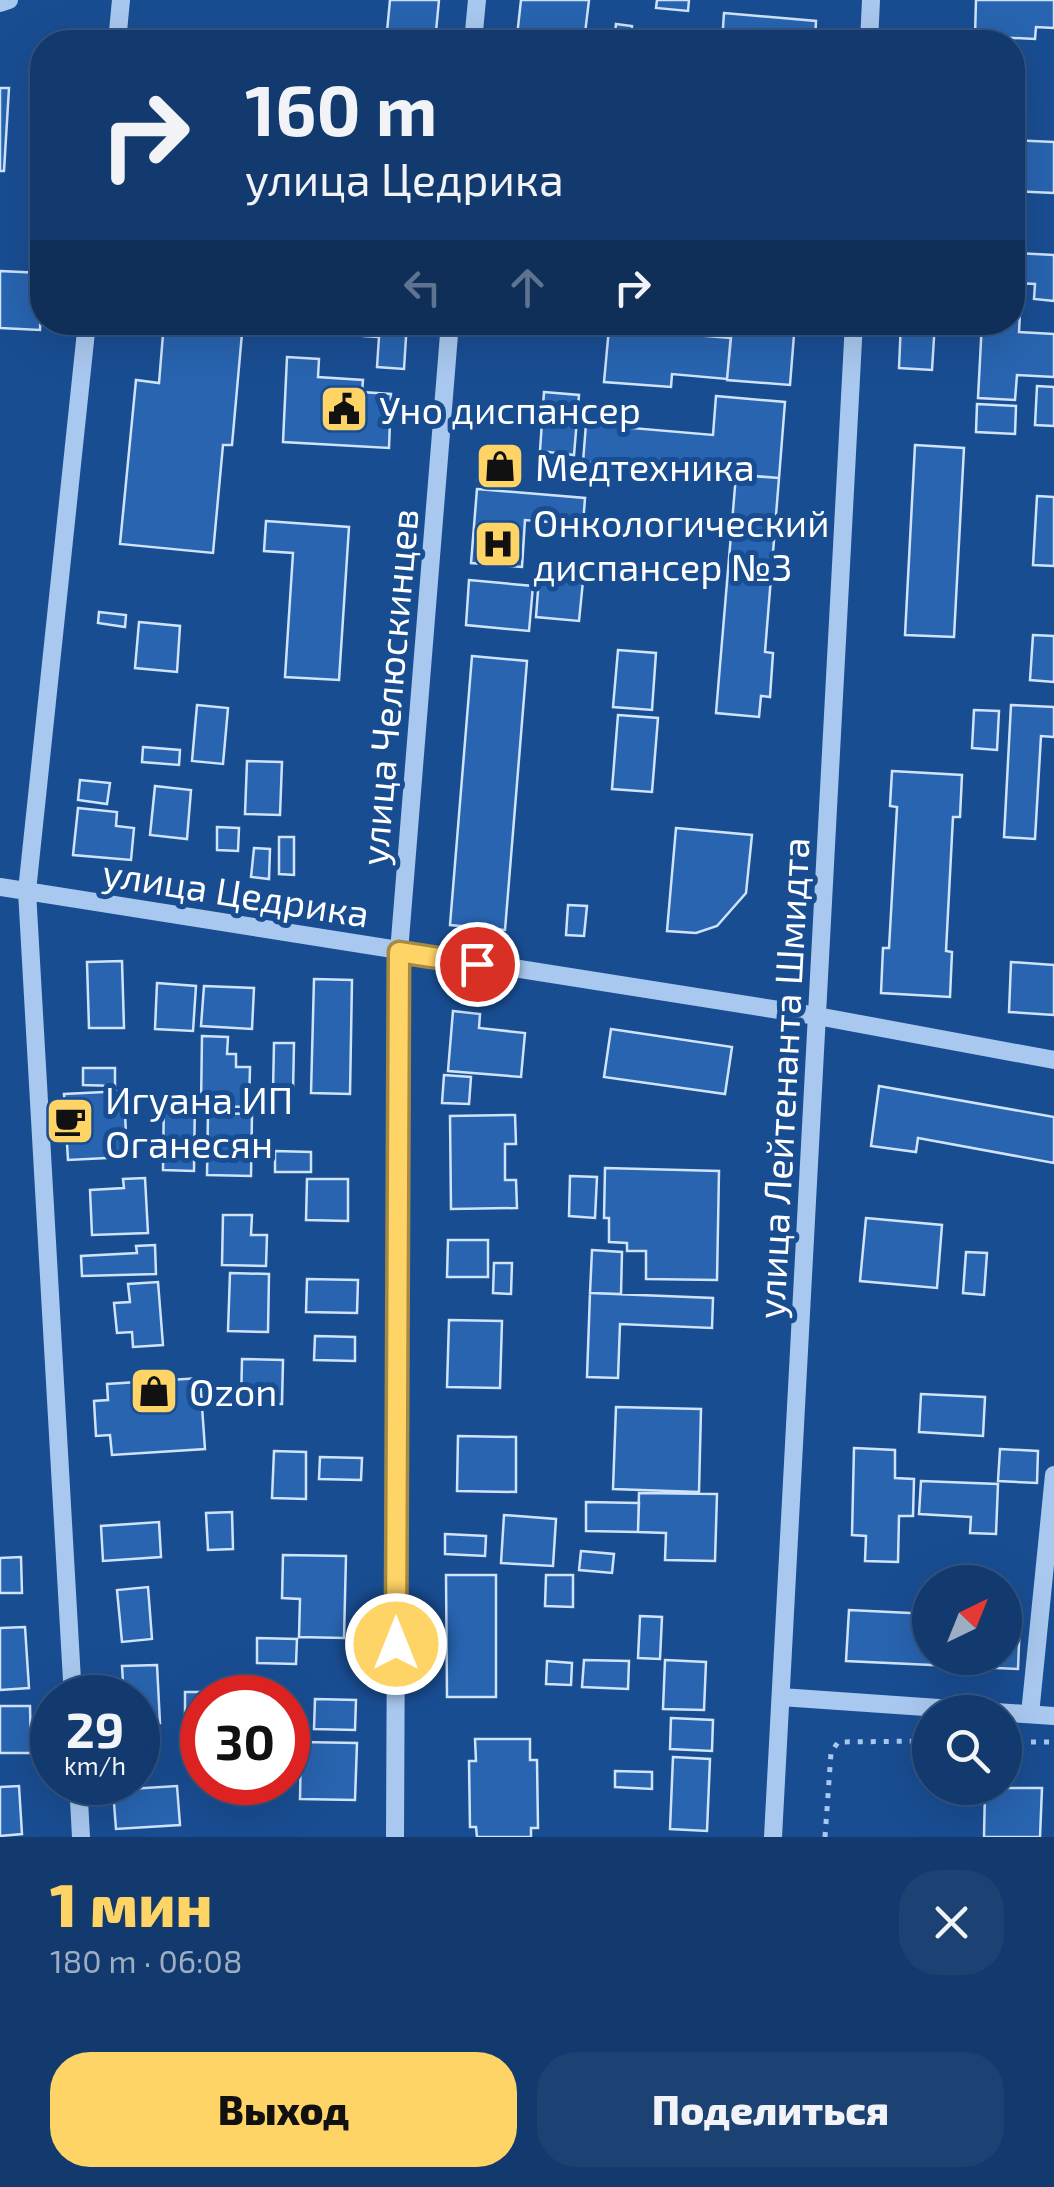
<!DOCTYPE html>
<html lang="ru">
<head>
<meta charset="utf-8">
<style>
	body { margin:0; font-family:"Exo 2",sans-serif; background:#1c4173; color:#f1f3f6; height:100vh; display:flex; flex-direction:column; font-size:38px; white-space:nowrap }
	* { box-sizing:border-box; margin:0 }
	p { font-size:32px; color:#9dadc2 }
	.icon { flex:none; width:55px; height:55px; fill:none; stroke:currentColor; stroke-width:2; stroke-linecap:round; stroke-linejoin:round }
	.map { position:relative; height:1837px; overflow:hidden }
	.drawer { display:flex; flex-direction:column; background:#133a6e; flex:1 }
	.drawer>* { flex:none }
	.guide { position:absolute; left:30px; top:30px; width:995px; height:305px; border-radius:40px; box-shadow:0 10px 40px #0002,0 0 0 2px #325481; background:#133a6e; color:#f1f3f6; overflow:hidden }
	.needle { width:65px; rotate:43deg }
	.buttons { position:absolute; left:912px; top:1565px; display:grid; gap:20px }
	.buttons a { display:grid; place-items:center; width:110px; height:110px; border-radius:50%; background:#133a6e; box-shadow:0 10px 40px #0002,0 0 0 2px #325481; font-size:50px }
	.speed { position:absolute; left:30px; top:1675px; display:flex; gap:20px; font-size:50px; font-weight:700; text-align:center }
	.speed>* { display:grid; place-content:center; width:130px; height:130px; border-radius:50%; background:#133a6e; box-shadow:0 10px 40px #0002,0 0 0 2px #325481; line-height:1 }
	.speed small { font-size:25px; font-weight:400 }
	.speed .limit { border:15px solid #d22; background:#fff; color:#111 }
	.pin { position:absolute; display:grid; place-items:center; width:85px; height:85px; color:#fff; margin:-42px; border:5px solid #fff; border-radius:50%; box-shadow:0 2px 10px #0007 }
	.me { position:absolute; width:110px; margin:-55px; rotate:0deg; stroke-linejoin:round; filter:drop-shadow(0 0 8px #0008) }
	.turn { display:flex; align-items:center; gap:35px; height:210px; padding:0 50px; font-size:45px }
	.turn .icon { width:130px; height:130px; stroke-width:2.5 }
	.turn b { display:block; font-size:70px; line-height:85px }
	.lanes { display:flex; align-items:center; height:95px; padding:0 50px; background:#0003; justify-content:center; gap:50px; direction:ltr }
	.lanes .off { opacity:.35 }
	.round { display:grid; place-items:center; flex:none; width:105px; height:105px; border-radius:40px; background:#1c4173 }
	.head { display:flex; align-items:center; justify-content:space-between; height:170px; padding:0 50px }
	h1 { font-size:60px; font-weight:800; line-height:75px; color:#ffd467 }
	.button { display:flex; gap:20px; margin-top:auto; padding:20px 50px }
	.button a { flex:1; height:115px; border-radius:40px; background:#ffd467; color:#111; font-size:40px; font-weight:800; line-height:115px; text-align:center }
	.button a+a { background:#1c4173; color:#f1f3f6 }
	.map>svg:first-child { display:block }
</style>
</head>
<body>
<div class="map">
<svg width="1054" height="1837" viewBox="0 0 1054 1837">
	<rect width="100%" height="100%" fill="#194d92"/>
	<path fill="#2864b0" stroke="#cfe3fb" stroke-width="2.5" d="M390,0H439L435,42H386Z
		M521,0H589L584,42L517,36Z
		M657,0H689L688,11L656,8Z
		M976,0H1054V28L1036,27L1035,39L975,36Z
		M724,13L816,21L815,42H722Z
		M616,24L632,26L631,42H614Z
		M0,88H9L4,171H0Z
		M1012,140L1054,142V193L1012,191Z
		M1016,253L1054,255V301L1034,299L1035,284L1015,283Z
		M0,271L42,273L40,330L0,328Z
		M1012,292L1021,293L1019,332L1054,334V377L1017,375L1015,400L978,398L982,322H1012Z
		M164,322H243L232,445H223L213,553L120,544L136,380L159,383Z
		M365,322H407L404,369L377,367L379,337L364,336Z
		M732,322H795L790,385L727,380Z
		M901,322H935L932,370L899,368Z
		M609,328L731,338L727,379L672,374L671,387L604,382Z
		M287,357L319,359L318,377L363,380L362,392L391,394L389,448L283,442Z
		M1037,386L1054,387V426L1035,425Z
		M544,392L579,395L574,455L540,451Z
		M716,396L785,402L779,478L583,462L586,424L713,435Z
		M977,404L1016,406L1015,434L976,432Z
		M915,445L964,448L954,637L905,635Z
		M480,458L517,461L515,483L478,480Z
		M736,475L779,478L765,652L773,653L770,697L761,696L759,717L716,713Z
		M477,489L585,498L583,525L525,520L522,567L471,563Z
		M1037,496L1054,497V566L1033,565Z
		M266,521L349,527L339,680L285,677L293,553L264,551Z
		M539,578L583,581L579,621L536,617Z
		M469,580L533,586L529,631L466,625Z
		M99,612L126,615L125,627L98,623Z
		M139,622L180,626L177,672L135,668Z
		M1033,635L1054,636V682L1030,680Z
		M618,650L656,653L652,710L613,707Z
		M472,656L527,661L505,930L450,925Z
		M197,705L228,708L223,764L192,761Z
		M1011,705L1054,707V737L1041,736L1035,839L1004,837Z
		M974,710L999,711L997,750L972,748Z
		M618,715L658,718L652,792L612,789Z
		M143,747L180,750L179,765L142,762Z
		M247,761L282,762L280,815L245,814Z
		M892,771L962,775L960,817H953L946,951L952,952L950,997L881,993L883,948H889L897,807L890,806Z
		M80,780L110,783L107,804L78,800Z
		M155,786L191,790L187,839L150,835Z
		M78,808L117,812L116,826L134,828L131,860L73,855Z
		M217,827L239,828L238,851L217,850Z
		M676,828L752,835L746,893L717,926L696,933L667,931Z
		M279,837H294V875L279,874Z
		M254,848L270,849L269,879L251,877Z
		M568,905L587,906L584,936L566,935Z
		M122,961L124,1028H89L87,962Z
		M1011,962L1054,965V1015L1009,1012Z
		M314,979L352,980L350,1094L311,1093Z
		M157,983L196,986L193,1031L155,1029Z
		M204,986L254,988L252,1029L201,1026Z
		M453,1011L480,1014L479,1028L525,1033L521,1077L448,1071Z
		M611,1029L732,1047L725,1094L604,1077Z
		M202,1036L228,1037L227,1054H236V1067H250L249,1107L201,1106Z
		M274,1043H294L293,1092L273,1091Z
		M83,1068H115V1086L83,1085Z
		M444,1075L471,1077L469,1104L442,1103Z
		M879,1086L1054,1117V1163L918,1138L916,1152L871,1146Z
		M124,1091L127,1157L68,1160L64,1094Z
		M164,1093L195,1094L194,1171L163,1170Z
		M208,1113L252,1114L251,1176L207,1175Z
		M515,1115L516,1144H505V1180H516L517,1208L451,1209L450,1116Z
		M275,1151L311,1152V1172H275Z
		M605,1168L719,1171L717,1280L646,1279V1251H627V1243L609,1242V1218H604Z
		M570,1176L597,1177L595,1218L569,1216Z
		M145,1178L148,1233L92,1235L90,1190L124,1188L123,1179Z
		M307,1179H348V1221L306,1220Z
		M223,1215H252L251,1235H267L266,1266L222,1265Z
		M866,1218L942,1225L937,1288L860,1281Z
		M448,1240H488V1277H447Z
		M155,1245L156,1274L82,1276L81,1256L137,1253L136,1246Z
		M592,1250L622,1252L621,1294L590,1293Z
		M966,1252L987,1253L984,1295L963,1293Z
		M494,1263H512L511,1294L493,1293Z
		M230,1273L269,1274L268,1332L228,1331Z
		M307,1279L358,1280L357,1313L306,1312Z
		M158,1282L163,1345L133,1347L132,1332L117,1333L114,1303L130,1302L128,1284Z
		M590,1293L713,1298L712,1328L620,1324L618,1378L587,1377Z
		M449,1320L502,1321L500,1388L447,1387Z
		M315,1336L355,1337V1361L314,1360Z
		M242,1359L283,1360L282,1404H241Z
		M200,1378L205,1449L112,1455L110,1435L96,1436L94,1401L108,1400L107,1384Z
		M921,1394L985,1397L983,1436L919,1432Z
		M616,1407L701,1409L699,1492L613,1489Z
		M458,1436L516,1437V1492L457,1491Z
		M854,1448L895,1450V1478L914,1479L913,1516H899L898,1562L865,1561L866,1536L852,1535Z
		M1000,1449L1038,1451L1037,1483L998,1481Z
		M274,1451L306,1452V1499L272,1498Z
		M320,1457L362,1458L361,1480L319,1479Z
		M921,1481L998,1484L996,1534L970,1533L971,1517L919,1514Z
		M639,1493L717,1494L715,1561L665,1560L666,1533L638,1532Z
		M586,1502L639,1503L638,1532L586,1531Z
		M232,1512L233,1549L208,1550L206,1513Z
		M504,1515L556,1519L553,1566L501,1563Z
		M159,1522L161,1557L103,1561L101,1526Z
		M445,1534L486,1536L485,1556L445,1554Z
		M581,1551L614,1554L612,1573L579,1570Z
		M283,1555L346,1556L344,1638L299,1637L300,1599L282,1598Z
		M21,1557L22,1593H0V1558Z
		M446,1575H496V1697H447Z
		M546,1575H573V1607L545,1606Z
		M148,1587L152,1639L122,1642L117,1590Z
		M849,1610L930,1614V1658H1005V1618L1020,1619L1018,1669L846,1661Z
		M640,1616L662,1617L660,1659L638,1658Z
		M25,1627L29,1688L0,1690V1628Z
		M257,1638L297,1639L296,1664L257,1663Z
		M584,1660L629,1661L628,1689L582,1687Z
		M665,1660L706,1662L704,1710L663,1709Z
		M547,1661L572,1663L571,1685L546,1684Z
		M157,1665L160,1723H138V1698H124L122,1666Z
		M185,1692H227V1698H202V1717H185Z
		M315,1699L356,1700L355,1730L314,1729Z
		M0,1706H30L31,1753H0Z
		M671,1718L713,1720L712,1751L670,1749Z
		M183,1736H202V1758H183Z
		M475,1739H530V1760H537L538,1828H531V1837H477L476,1827H470L469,1761H476Z
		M301,1742L357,1743L355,1800L300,1799Z
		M673,1757L710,1759L707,1831L670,1829Z
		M615,1771L652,1772V1789L615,1787Z
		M19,1786L22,1834L0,1836V1787Z
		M177,1786L180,1825L116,1829L113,1790Z
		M985,1788H1042L1040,1837H984Z"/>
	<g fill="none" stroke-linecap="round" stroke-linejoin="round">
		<path stroke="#a9c8ef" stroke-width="5" stroke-dasharray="5 8" stroke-linecap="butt" d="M1005,1742H1052
			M825,1837L831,1753L838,1742L930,1741"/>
		<path stroke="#a9c8ef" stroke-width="18" d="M0,3L9,0
			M117,42L121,0
			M473,42L477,0
			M869,42L871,0
			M0,887L817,1016L1054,1060
			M781,1697L1054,1716
			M73,1698L27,891L87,322
			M1030,1714L1054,1475
			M78,1782L81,1837
			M395,1837L399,952L450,322
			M773,1837L854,322"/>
	</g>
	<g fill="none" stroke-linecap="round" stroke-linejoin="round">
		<g stroke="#a68a43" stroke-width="25">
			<path id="route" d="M396,1644L399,952L477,964"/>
		</g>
		<use href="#route" stroke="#ffd467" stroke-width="18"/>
	</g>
	<defs>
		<g id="civic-square" transform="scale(2.5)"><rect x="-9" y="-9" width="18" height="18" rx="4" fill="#ffd467" stroke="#194d92"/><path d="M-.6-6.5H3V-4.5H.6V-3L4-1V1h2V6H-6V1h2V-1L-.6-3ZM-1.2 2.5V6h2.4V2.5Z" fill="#111"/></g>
		<g id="shop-square" transform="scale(2.5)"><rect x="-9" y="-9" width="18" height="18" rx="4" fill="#ffd467" stroke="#194d92"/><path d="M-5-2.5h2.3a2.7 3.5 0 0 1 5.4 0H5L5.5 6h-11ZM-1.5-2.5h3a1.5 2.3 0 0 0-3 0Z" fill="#111"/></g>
		<g id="hospital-square" transform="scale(2.5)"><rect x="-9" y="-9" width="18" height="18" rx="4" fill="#ffd467" stroke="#194d92"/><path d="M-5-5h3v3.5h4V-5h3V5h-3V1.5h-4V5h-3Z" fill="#111"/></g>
		<g id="cafe-square" transform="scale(2.5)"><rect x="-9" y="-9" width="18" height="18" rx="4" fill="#ffd467" stroke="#194d92"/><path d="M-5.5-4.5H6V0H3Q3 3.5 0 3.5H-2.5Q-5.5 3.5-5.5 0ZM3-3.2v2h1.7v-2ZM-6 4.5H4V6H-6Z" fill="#111"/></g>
	</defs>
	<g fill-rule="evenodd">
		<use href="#civic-square" x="344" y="409"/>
		<use href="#shop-square" x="500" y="466"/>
		<use href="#hospital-square" x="498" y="544"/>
		<use href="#cafe-square" x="70" y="1121"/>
		<use href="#shop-square" x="154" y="1391"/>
	</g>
	<g text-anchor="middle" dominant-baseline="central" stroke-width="10" stroke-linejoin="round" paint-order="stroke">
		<g font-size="38" fill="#fff" stroke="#194d92" text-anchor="start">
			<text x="379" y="409">Уно диспансер</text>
			<text x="535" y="466">Медтехника</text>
			<text x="533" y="522">Онкологический<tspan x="533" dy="44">диспансер №3</tspan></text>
			<text x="105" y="1099">Игуана ИП<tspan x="105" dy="44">Оганесян</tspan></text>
			<text x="189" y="1391">Ozon</text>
		</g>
		<g font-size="38" fill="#fff" stroke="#194d92">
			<text transform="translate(388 687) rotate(-85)">улица Челюскинцев</text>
			<text transform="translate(236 892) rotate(9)">улица Цедрика</text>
			<text transform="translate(782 1078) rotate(-87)">улица Лейтенанта Шмидта</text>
		</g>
	</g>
</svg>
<div class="buttons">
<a><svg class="needle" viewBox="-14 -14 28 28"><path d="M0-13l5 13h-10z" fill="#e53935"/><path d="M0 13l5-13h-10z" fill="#9dadc2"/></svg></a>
<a><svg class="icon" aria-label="search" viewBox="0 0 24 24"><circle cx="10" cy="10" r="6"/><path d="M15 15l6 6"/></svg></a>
</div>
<div class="speed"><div>29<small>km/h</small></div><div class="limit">30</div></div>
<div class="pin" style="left:477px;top:964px;background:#d93025"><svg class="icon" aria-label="arrive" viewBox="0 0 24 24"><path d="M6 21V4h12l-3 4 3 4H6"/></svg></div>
<svg class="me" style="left:396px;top:1644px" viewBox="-20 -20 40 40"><circle r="17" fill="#ffd467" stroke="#fff" stroke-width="3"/><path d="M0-11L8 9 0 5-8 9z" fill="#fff"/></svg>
<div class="guide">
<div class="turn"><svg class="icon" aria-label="right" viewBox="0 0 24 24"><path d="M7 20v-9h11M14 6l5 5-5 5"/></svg><div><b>160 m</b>улица Цедрика</div></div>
<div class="lanes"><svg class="icon off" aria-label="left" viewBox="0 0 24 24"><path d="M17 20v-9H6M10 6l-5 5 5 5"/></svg><svg class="icon off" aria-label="ahead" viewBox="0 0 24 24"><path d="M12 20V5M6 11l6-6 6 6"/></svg><svg class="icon" aria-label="right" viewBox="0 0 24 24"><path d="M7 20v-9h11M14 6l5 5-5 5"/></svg></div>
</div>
</div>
<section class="drawer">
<div class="head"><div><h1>1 мин</h1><p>180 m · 06:08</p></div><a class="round"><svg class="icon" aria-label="close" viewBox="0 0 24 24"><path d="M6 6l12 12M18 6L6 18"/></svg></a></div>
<div class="button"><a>Выход</a><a>Поделиться</a></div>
</section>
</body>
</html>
